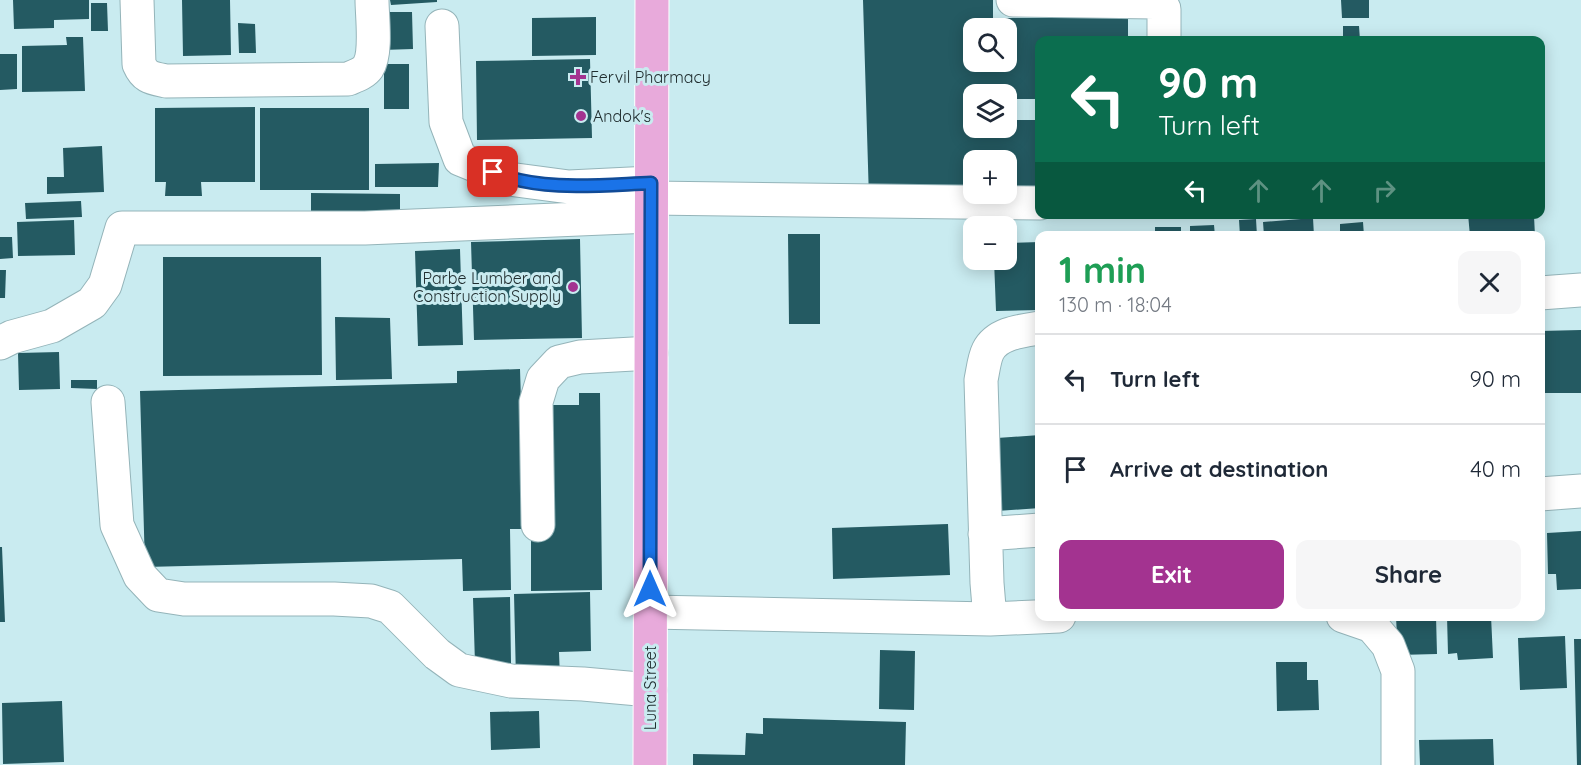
<!DOCTYPE html>
<html lang="en">
<head>
<meta charset="utf-8">
<style>
	body { margin:0; font-family:Quicksand,sans-serif; background:#f6f6f7; color:#1f2937; height:100vh; display:flex; flex-direction:column; font-size:22px; white-space:nowrap }
	* { box-sizing:border-box; margin:0 }
	p { font-size:20px; color:#747a83 }
	.icon { flex:none; width:33px; height:33px; fill:none; stroke:currentColor; stroke-width:2; stroke-linecap:round; stroke-linejoin:round }
	.map { position:relative; flex:1; overflow:hidden }
	.panel { position:absolute; left:1035px; top:231px; width:510px; height:390px; display:flex; flex-direction:column; background:#fff; border-radius:12px; box-shadow:0 3px 15px #0003 }
	.panel>* { flex:none }
	.guide { position:absolute; left:1035px; top:36px; width:510px; height:183px; border-radius:12px; box-shadow:0 3px 15px #0003; background:#0b6e4f; color:#fff; overflow:hidden }
	.tools { position:absolute; left:963px; top:18px; display:grid; gap:12px }
	.tools a { display:grid; place-items:center; width:54px; height:54px; border-radius:12px; background:#fff; box-shadow:0 3px 15px #0003; font-size:30px }
	.pin { position:absolute; display:grid; place-items:center; width:51px; height:51px; color:#fff; margin:-26px; border-radius:12px; box-shadow:0 3px 9px #0006 }
	.me { position:absolute; width:66px; margin:-33px; rotate:0deg; stroke-linejoin:round; filter:drop-shadow(0 0 4px #0008) }
	.turn { display:flex; align-items:center; gap:21px; height:126px; padding:0 24px; font-size:27px }
	.turn .icon { width:78px; height:78px; stroke-width:2.5 }
	.turn b { display:block; font-size:42px; line-height:51px }
	.lanes { display:flex; align-items:center; height:57px; padding:0 24px; background:#0003; justify-content:center; gap:30px; direction:ltr }
	.lanes .off { opacity:.35 }
	.round { display:grid; place-items:center; flex:none; width:63px; height:63px; border-radius:12px; background:#f6f6f7 }
	.headline { display:flex; align-items:center; justify-content:space-between; height:102px; padding:0 24px }
	h1 { font-size:36px; font-weight:700; line-height:45px; color:#1e9e55 }
	.primary-button { display:flex; gap:12px; margin-top:auto; padding:12px 24px }
	.primary-button a { flex:1; height:69px; border-radius:12px; background:#a33390; color:#fff; font-size:24px; font-weight:700; line-height:69px; text-align:center }
	.primary-button a+a { background:#f6f6f7; color:#1f2937 }
	ul { padding:0; list-style:none }
	li { display:flex; align-items:center; gap:18px; height:90px; padding:0 24px; border-top:2px solid #e0e1e3 }
	li div { flex:1 }
	li b { display:block; font-size:22px }
	li em { font-style:normal }
	.map>svg:first-child { display:block }
</style>
</head>
<body>
<div class="map">
<svg width="1581" height="765" viewBox="0 0 1581 765">
	<rect width="100%" height="100%" fill="#c9ebf0"/>
	<path fill="#245a62" fill-rule="evenodd" d="M13,0H89V19L54,20V28L14,29Z
		M182,0H230L231,55L183,56Z
		M390,0H437V2L391,5Z
		M863,0H993V18H1128V40H1040V99H1006V94H974V128H1006V120H1040V199H869ZM974,28H1006V62H974ZM974,160H1006V194H974Z
		M1341,0H1369V18H1342Z
		M91,3H107L108,31H91Z
		M381,12H412L413,49L382,50Z
		M596,17V55L532,56V18Z
		M238,23L255,24L256,53H239Z
		M1343,26H1359L1360,40H1343Z
		M66,37H83L85,91L22,92V46L67,45Z
		M0,54H17V89L0,90Z
		M590,59L592,138L477,140L476,61Z
		M384,64H409V109H384Z
		M255,107V182H201L202,196H165L166,182H155V108Z
		M260,108H369V190H260Z
		M102,146L104,192L47,194V177H64L63,148Z
		M439,163L438,187H375V164Z
		M311,193L400,194V220L311,219Z
		M81,201L82,217L26,219L25,203Z
		M1468,214H1496L1497,219L1534,216L1535,236H1470Z
		M1313,218L1314,236H1264L1263,222Z
		M1256,219L1257,236H1240L1239,220Z
		M74,220L75,255L18,256L17,222Z
		M1363,222L1364,236H1340V224Z
		M1214,225L1215,236H1190V226Z
		M1155,227H1181V236H1155Z
		M788,234H820V324H789Z
		M0,237H12L13,258L0,259Z
		M580,239L582,338L474,340L471,242Z
		M1040,242V310L996,311L994,260H1006V243Z
		M460,249L463,345L418,346L415,251Z
		M163,257H321L322,375L163,376Z
		M0,270H6L5,298H0Z
		M335,317L390,318L392,379L336,380Z
		M1581,330V393H1541L1540,331Z
		M59,352L60,389L19,390L18,353Z
		M520,369L525,529H510L511,590L463,591L462,559L145,567L140,391L457,383V371Z
		M71,380H97V389L71,388Z
		M579,393H600L602,590L531,591V533L550,405H579Z
		M1040,435V508L997,511L983,439Z
		M948,524L950,575L833,579L832,528Z
		M1581,531V589L1557,590L1556,574H1548L1547,533Z
		M0,547H2L5,622H0Z
		M1540,569H1542L1543,585H1540Z
		M590,592L591,651L559,652L560,679L516,680L514,594Z
		M510,597L511,663L475,664L473,598Z
		M1436,616L1437,654L1398,655L1396,617Z
		M1447,616H1491L1493,658L1458,660L1457,653L1448,654Z
		M1565,636L1567,688L1520,690L1518,638Z
		M1574,639H1581V765H1577Z
		M880,650L915,651L914,710L879,709Z
		M1276,662H1307V680H1318L1319,710L1277,711Z
		M62,701L64,762L3,764L2,703Z
		M539,711L540,748L491,750L490,712Z
		M763,718L906,722L905,765H693V754L745,755L746,733L763,734Z
		M1493,739L1494,765H1420L1419,740Z"/>
	<g fill="none" stroke-linecap="round" stroke-linejoin="round">
		<g stroke="#94b4b9" stroke-width="35">
			<path id="minor" d="M137,0L139,64C145,78 152,78 166,81L348,79C355,76 364,73 368,67C377,53 372,16 372,0
				M1013,0L1155,2L1164,9V40
				M442,26L446,122L460,159L509,179L569,187L651,183
				M651,198L1040,203
				M1540,293L1581,290
				M0,343L12,337L52,326L92,303L105,285L122,228H365L651,216
				M108,402L117,525L140,576L158,595L184,599H334L371,601L390,607L437,654L459,670L511,681L583,684L650,690
				M1540,494L1581,491
				M538,525L536,402L543,379L559,362L580,357L651,353
				M985,534L1040,530
				M650,612L990,619L1059,616
				M1343,616L1372,626L1388,645L1398,671V765
				M990,619L987,583L981,380C983,371 984,359 988,351C997,333 1021,331 1040,328"/>
		</g>
		<g stroke="#fff" stroke-width="35">
			<path id="major" d="M650,765L652,0"/>
		</g>
		<use href="#minor" stroke="#fff" stroke-width="33"/>
		<use href="#major" stroke="#e8aadb" stroke-width="33"/>
	</g>
	<g fill="none" stroke-linecap="round" stroke-linejoin="round">
		<g stroke="#114b97" stroke-width="15">
			<path id="route" d="M493,172C542,192 599,185 651,183L650,589"/>
		</g>
		<use href="#route" stroke="#1a73e8" stroke-width="10"/>
	</g>
	<g fill="#a33390" stroke="#c9ebf0" stroke-width="2">
		<path d="M575 68h6v6h6v6h-6v6h-6v-6h-6v-6h6z"/>
		<circle cx="581" cy="116" r="6"/>
		<circle cx="573" cy="287" r="6"/>
	</g>
	<g text-anchor="middle" dominant-baseline="central" stroke-width="6" stroke-linejoin="round" paint-order="stroke">
		<g font-size="16" fill="#202d2f" stroke="#c9ebf0" text-anchor="start">
			<text x="590" y="77">Fervil Pharmacy</text>
			<text x="593" y="116">Andok's</text>
			<text x="561" y="278" text-anchor="end">Parbe Lumber and<tspan x="561" dy="18">Construction Supply</tspan></text>
		</g>
		<g font-size="16" fill="#202d2f" stroke="#c9ebf0">
			<text transform="translate(650 688) rotate(-90)">Luna Street</text>
		</g>
	</g>
</svg>
<div class="tools">
<a><svg class="icon" aria-label="search" viewBox="0 0 24 24"><circle cx="10" cy="10" r="6"/><path d="M15 15l6 6"/></svg></a>
<a><svg class="icon" aria-label="layers" viewBox="0 0 24 24"><path d="M12 4l9 5-9 5-9-5zM3 14l9 5 9-5"/></svg></a>
<a>+</a>
<a>−</a>
</div>
<div class="pin" style="left:493px;top:172px;background:#d93025"><svg class="icon" aria-label="arrive" viewBox="0 0 24 24"><path d="M6 21V4h12l-3 4 3 4H6"/></svg></div>
<svg class="me" style="left:650px;top:589px" viewBox="-20 -20 40 40"><path d="M0-17L14 15 0 8-14 15z" fill="#1a73e8" stroke="#fff" stroke-width="4"/></svg>
<div class="guide">
<div class="turn"><svg class="icon" aria-label="left" viewBox="0 0 24 24"><path d="M17 20v-9H6M10 6l-5 5 5 5"/></svg><div><b>90 m</b>Turn left</div></div>
<div class="lanes"><svg class="icon" aria-label="left" viewBox="0 0 24 24"><path d="M17 20v-9H6M10 6l-5 5 5 5"/></svg><svg class="icon off" aria-label="ahead" viewBox="0 0 24 24"><path d="M12 20V5M6 11l6-6 6 6"/></svg><svg class="icon off" aria-label="ahead" viewBox="0 0 24 24"><path d="M12 20V5M6 11l6-6 6 6"/></svg><svg class="icon off" aria-label="right" viewBox="0 0 24 24"><path d="M7 20v-9h11M14 6l5 5-5 5"/></svg></div>
</div>
<section class="panel">
<div class="headline"><div><h1>1 min</h1><p>130 m · 18:04</p></div><a class="round"><svg class="icon" aria-label="close" viewBox="0 0 24 24"><path d="M6 6l12 12M18 6L6 18"/></svg></a></div>
<ul>
<li><svg class="icon" aria-label="left" viewBox="0 0 24 24"><path d="M17 20v-9H6M10 6l-5 5 5 5"/></svg><div><b>Turn left</b></div><em>90 m</em></li>
<li><svg class="icon" aria-label="arrive" viewBox="0 0 24 24"><path d="M6 21V4h12l-3 4 3 4H6"/></svg><div><b>Arrive at destination</b></div><em>40 m</em></li>
</ul>
<div class="primary-button"><a>Exit</a><a>Share</a></div>
</section>
</div>
</body>
</html>
